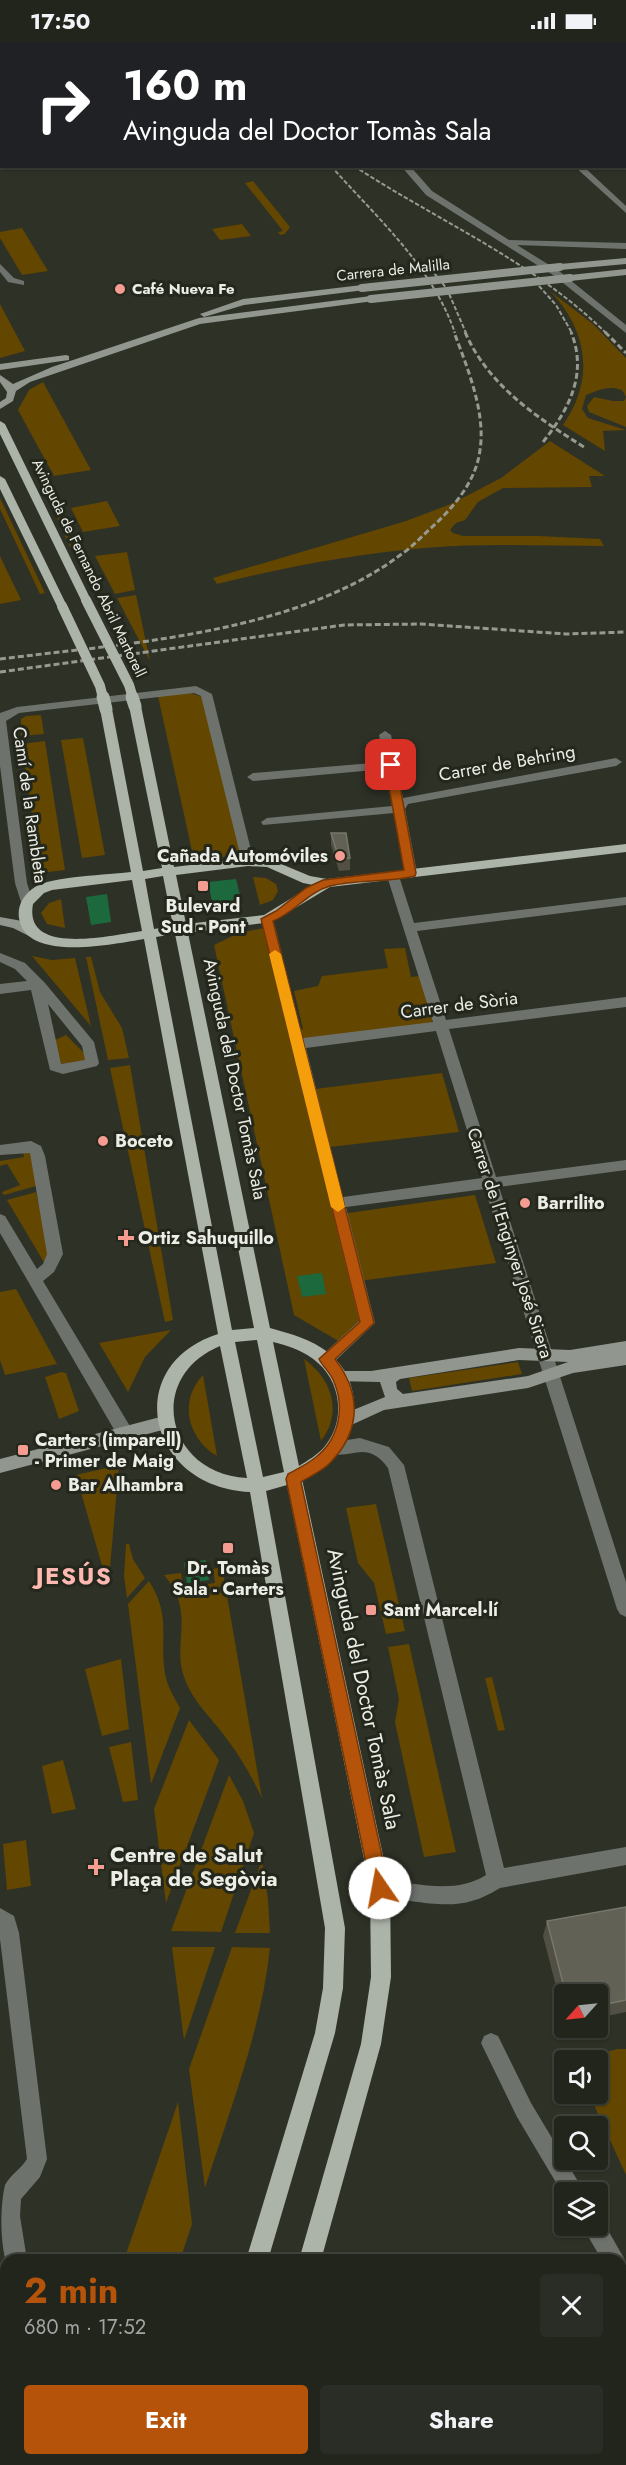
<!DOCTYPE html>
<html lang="en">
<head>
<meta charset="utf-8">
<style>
	body { margin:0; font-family:Jost,sans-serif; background:#2a2d25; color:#f1f3f6; height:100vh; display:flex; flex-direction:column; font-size:22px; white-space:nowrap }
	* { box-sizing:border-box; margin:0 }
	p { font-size:20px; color:#a2a5a3 }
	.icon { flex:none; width:33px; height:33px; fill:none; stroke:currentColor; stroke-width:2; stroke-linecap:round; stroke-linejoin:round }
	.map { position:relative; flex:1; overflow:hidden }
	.drawer { position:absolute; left:0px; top:2212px; width:627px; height:212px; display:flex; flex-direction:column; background:#22251c; border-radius:18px 18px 0 0; box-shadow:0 2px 4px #0004,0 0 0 2px #3f423b }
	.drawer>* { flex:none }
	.guide { position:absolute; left:0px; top:0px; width:627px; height:126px; box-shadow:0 2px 4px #0004,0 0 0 2px #3f423b; background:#202124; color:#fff; overflow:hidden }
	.needle { width:39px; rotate:243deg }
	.buttons { position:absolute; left:554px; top:1942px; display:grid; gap:12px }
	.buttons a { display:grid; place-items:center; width:54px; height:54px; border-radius:6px; background:#22251c; box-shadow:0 2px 4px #0004,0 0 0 2px #3f423b; font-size:30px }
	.pin { position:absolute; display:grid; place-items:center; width:51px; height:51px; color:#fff; margin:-26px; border-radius:12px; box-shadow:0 3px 9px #0006 }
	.me { position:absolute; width:66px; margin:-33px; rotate:348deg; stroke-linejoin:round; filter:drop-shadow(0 0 4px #0008) }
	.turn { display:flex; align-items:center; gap:21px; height:126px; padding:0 24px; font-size:27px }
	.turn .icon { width:78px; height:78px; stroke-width:2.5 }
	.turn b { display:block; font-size:42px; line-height:51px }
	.round { display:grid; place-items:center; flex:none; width:63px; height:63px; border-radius:6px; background:#2a2d25 }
	.overview { display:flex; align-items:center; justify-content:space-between; height:102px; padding:0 24px }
	h1 { font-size:36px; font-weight:700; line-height:45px; color:#b45309 }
	.primary-button { display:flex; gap:12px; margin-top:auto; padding:12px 24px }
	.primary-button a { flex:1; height:69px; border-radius:6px; background:#b45309; color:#fff; font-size:24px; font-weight:700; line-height:69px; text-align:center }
	.primary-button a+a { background:#2a2d25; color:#f1f3f6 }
	.status { display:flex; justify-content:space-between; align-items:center; height:42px; padding:0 30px; background:#22251c; direction:ltr }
	.status svg { height:16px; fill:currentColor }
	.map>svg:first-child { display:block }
</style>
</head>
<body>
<div class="status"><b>17:50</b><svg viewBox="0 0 49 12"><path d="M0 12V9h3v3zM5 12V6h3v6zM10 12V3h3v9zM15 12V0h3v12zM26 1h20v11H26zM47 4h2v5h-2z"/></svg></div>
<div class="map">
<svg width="626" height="2423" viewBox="0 0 626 2423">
	<rect width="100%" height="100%" fill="#2e3126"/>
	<path fill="#634600" d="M253,139L290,185L285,192L280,193L278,190L283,189L245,141Z
		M242,182L251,194L220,198L212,187Z
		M22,186L48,229L22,233L0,196V190Z
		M550,249L593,282L626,316V385L589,370L587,364L594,355L613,359H624L626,355L622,348C608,343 599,348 586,353L582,367L588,376L626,388L603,389L605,409L563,383C595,337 588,289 550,249Z
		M0,262L25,309L0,316Z
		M43,340L91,428L54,434L18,368L29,348Z
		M550,399L605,434H589L592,445L503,446L478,460L465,478L456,481L450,488L453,491L463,494H539L600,497L604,504C544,504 484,501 425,506C354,512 286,525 217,542L213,536L406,479L451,462L501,436Z
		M44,444L46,445L95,542L89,543L63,490Z
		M0,456L45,551L40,552L0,467Z
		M107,459L120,484L83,490L71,466Z
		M127,510L135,548L115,552L95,514Z
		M0,514L21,558L0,562Z
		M136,553L150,619L117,556Z
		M191,651L205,656L242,813L194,818L158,654Z
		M41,673L44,692L21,694V677L26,674Z
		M83,696L105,813L82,816L61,698Z
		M45,699L65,828L40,831L22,702Z
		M253,835L266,836L276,842L278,849L273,858L260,863Z
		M61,857L65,886L47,882L41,871L49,861Z
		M264,886L362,1286L340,1300L294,1273L214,903L239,891Z
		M405,906L411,935L420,934L434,977L430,982L307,997L299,994L298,987H303L294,949L318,944L322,934L388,926L384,907Z
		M32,914L52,918L75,916L91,984Z
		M86,915H91L100,950L122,986L129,1016L108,1018Z
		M66,993L86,1013L85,1019L61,1022L55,998Z
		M130,1023L173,1278L165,1280L110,1026Z
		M442,1031L459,1090L330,1105L315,1047Z
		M23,1108L32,1109L36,1144L4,1153L2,1150L20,1143L7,1122L0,1124V1119L24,1115Z
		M36,1150L46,1198L50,1202L45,1222L7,1158Z
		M475,1153L496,1221L359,1239L341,1172Z
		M16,1247L57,1322L5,1333L0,1318V1250Z
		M171,1288L145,1315L128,1350L99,1301Z
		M304,1317C332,1337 343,1370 321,1399Z
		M518,1320L522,1332L412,1349L409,1336Z
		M61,1330L66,1331L79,1369L59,1377L45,1335Z
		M203,1333L217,1414C188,1397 178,1359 203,1333Z
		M119,1423L110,1526L103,1527L76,1433Z
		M376,1462L405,1589L386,1592L374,1541L358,1521L346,1466Z
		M126,1502H129L133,1517L145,1536L127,1556L124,1534Z
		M222,1525L262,1756C252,1736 242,1717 229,1700C214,1678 193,1661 184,1635C172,1600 196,1570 164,1533L181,1531L183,1545L215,1541L213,1527Z
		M149,1539C172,1576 159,1594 165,1631C167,1644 174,1655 180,1666L151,1742L128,1562Z
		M409,1602L456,1810L424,1815L395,1680L399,1657L388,1605Z
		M121,1617L129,1687L102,1694L85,1627Z
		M492,1635L493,1639L505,1688L498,1689L485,1636Z
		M189,1678L219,1718L166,1861L154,1767Z
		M131,1700L138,1758L123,1760L109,1705Z
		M63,1718L76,1767L52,1772L42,1724Z
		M229,1733L243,1759L254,1791L221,1890L171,1889Z
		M26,1798L31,1844L7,1848L3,1802Z
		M262,1818L268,1858L270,1891H235Z
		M172,1905H215L184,1998Z
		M232,1905L270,1906C261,1989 230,2067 205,2146L189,2027Z
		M618,2007H626V2133L589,2052H597V2019H585L584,2016Z
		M178,2060L192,2182L180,2218H124Z"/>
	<path fill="#1c693d" d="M236,837L243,865L214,869L208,840Z
		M107,852L111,880L91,883L86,855Z
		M322,1231L326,1252L302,1255L297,1234Z
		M206,1518L209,1538L187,1541L184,1521Z"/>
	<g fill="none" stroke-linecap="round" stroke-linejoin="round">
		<path fill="#6e726d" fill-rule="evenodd" d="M32,0H49L30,2Z
			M306,0H315L316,2H307Z
			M441,0H449V2H442Z
			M571,0H579V2H572Z
			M587,0H595L596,2H588Z
			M0,4H2V8H0Z
			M401,124H410L432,149L509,198L626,201V207L517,203L559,229L626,283V291L553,233L426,153Z
			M574,124H583L626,164V171Z
			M0,222L14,236L24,239V243L8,240L0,230Z
			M196,644L212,652L254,820L252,823H244L242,820L201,654L194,651L19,671L6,679L27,841L33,860L32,863H22L15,841L0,724V671L17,665Z
			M385,689L391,693L403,756L616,716L622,720L616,724L408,762L405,767L417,831L411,835L405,831L394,771L263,783L261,780L267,776L392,764L385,727L253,739L247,735L253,731L384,720L379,693Z
			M393,830L399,834L414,881L626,855V863L417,889L446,978L626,955V965L449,987L496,1135L626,1118V1128L499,1145L626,1540V1575L620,1572L617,1567L485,1147L346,1165L375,1281L332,1322L326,1323L320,1322L318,1317L359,1279L261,877L267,873L273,877L303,996L433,980L387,834ZM436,989L482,1136L343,1155L306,1006Z
			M0,911L25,921L45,941L94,1000L99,1021L97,1024L63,1032L50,1028L31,948L0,952V942L27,939L15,927L0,920ZM48,962L82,1004L85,1018L61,1022Z
			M31,1099L41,1104L45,1114L63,1212L54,1230L43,1239L131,1386L133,1391L131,1396L125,1398L119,1396L0,1191V1172L5,1174L37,1227L43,1222L47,1212L30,1111L0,1113V1103Z
			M360,1396L389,1405L404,1423L504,1826L626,1805V1823L500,1846C468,1866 447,1864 410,1859C398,1858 385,1857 373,1853L370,1846L373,1839L380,1837C415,1841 455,1853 486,1833L388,1426C366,1396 351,1419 328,1411L326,1406L328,1401Z
			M0,1866L14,1874L19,1891L47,2117L40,2135L21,2157L20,2174L27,2218L6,2220C0,2198 0,2164 5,2143C10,2133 21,2127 27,2117L0,1897Z
			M491,1991L498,1994L531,2061L585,2151H564V2154L517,2075L481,2001L484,1994Z
			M597,2175L601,2176L625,2218L626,2250L621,2248V2218H602L582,2184H597Z
			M6,2308V2330L0,2332V2310Z"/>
		<path fill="#91978f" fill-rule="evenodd" d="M626,216V222L560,228L556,225L560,222Z
			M626,227V233L570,239L566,236L570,233Z
			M362,243L365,244V248L244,263L204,275L200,272L243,257Z
			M371,254L374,255V259L200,282L30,340L16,349L13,359L0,367V360L6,356L7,350L0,340V333L13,342L52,325L199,276Z
			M66,313L69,314V318L0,328V322Z
			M0,875L22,879L41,893L35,897L13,886L0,883Z
			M626,1299V1323L573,1331L528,1346L384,1368L347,1385L341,1383L339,1378L341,1373L385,1355L380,1340L334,1339L332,1334L334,1329H371L519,1306L570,1308ZM519,1318L568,1320L528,1334L403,1352L397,1347L396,1340L400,1337Z
			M164,1374L170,1376L172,1381L170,1386L0,1431V1417Z"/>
		<path fill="#acb3a9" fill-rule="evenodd" d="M0,379L5,382L91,558L90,560H82L81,558L0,392Z
			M0,434L5,437L67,564L66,566L62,567L57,564L0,447Z
			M135,661L141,664L174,825L248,816L269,817L310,834L327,837L626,802V810L330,845L272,880L188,891L270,1286C291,1292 311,1297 329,1311C374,1348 354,1419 302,1437L390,1846L391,1935L381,2002L321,2218H299L361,2002L371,1935L370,1846L287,1443L266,1449L345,1886L343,1946L335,1991L268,2218H246L315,1991L323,1946L325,1886L250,1450C146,1445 121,1323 218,1292L144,897C114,902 25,921 19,876C17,863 24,852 35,845C52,834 109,833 131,830L100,667L102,665L106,664L112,667L143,829L162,826L129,664ZM248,824L267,825L303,841L313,843L264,873L186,882L176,833ZM163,834L173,884L154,887L145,837ZM132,838L142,889C112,893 23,915 33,862L44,851L52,848ZM175,892L254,1286L232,1288L156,895ZM257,1298L284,1430L263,1435L235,1300ZM273,1300C289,1304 305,1309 318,1321C342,1342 345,1380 325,1404C319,1412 307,1419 299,1424ZM220,1304L247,1436C167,1432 144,1336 220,1304Z
			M182,2418H204L203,2423H181Z
			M242,2418H264L262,2423H240Z"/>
		<path stroke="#979a91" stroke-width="2" stroke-dasharray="4.5 2" stroke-linecap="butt" d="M331,124C377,176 432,224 455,291
			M354,124C438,179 533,219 606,291
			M426,221L447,247L466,291
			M539,244L556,263L572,291"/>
		<path stroke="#979a91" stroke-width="3" stroke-dasharray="6 3" stroke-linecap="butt" d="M465,290C488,343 536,375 584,405
			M605,290L626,311
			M543,400C569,367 588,332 571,290
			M0,617C129,601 297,592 403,511C413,504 421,495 430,487C453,466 476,440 480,408C486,370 467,325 454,290
			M0,630L344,583L421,582L566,592L626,590"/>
		<path stroke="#91978f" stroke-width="8" d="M362,246L560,225
			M371,257L570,236"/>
		<path stroke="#acb3a9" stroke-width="10" d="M86,558L129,643L133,656
			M62,564L100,644L103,656"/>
		<path stroke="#acb3a9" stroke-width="13" d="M103,655L106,667
			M132,655L135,664"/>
	</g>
	<path fill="#525044" d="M331,791L350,816V828L339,829L331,803Z
		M626,1865V1970L597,1976V1953H564V1975L543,1894L547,1879Z"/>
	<path fill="#626156" stroke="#78776c" stroke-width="1.5" d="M331,791H346L350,816L339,817Z
		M626,1865V1958L597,1964V1953H566L547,1879Z"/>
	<path fill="#b45309" stroke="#753606" stroke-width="1.5" d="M391,719L396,723L416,831L415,834C387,841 357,837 330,844C308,850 294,871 273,879L374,1281L335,1317C362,1352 361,1390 329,1422C322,1429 310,1434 301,1440L389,1846L386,1852L380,1854L374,1852L371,1846L286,1437L288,1432C297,1427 308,1422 316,1415C339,1397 345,1366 334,1340C331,1331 323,1325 319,1317L360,1280L261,877L276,869L306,846L323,838L404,828L385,723Z"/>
	<path fill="#f59e0b" d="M275,908L281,912L345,1165L338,1170L331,1165L269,912Z"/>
	<g fill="#f59c92" stroke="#24271c" stroke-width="2">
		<circle cx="120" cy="247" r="6"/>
		<circle cx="340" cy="814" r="6"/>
		<rect x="197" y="838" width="12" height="12" rx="3"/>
		<circle cx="103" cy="1099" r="6"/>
		<circle cx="525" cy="1161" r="6"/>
		<path d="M123 1187h6v6h6v6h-6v6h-6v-6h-6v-6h6z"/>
		<rect x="17" y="1402" width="12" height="12" rx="3"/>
		<circle cx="56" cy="1443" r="6"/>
		<rect x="222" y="1500" width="12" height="12" rx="3"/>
		<rect x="365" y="1562" width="12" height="12" rx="3"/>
		<path d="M93 1816h6v6h6v6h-6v6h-6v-6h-6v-6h6z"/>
	</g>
	<g text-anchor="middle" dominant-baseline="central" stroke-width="6" stroke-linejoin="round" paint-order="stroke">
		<g font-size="15" fill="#ebede6" stroke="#24271c">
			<text transform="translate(393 228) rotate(-6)">Carrera de Malilla</text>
			<text transform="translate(89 526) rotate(64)">Avinguda de Fernando Abril Martorell</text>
		</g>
		<g font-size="15" font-weight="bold" fill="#ebede6" stroke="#24271c" text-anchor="start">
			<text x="132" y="247">Café Nueva Fe</text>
		</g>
		<g font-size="18" fill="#ebede6" stroke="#24271c">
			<text transform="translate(507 721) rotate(-10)">Carrer de Behring</text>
			<text transform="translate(30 763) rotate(82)">Camí de la Rambleta</text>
			<text transform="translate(459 963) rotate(-7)">Carrer de Sòria</text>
			<text transform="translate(235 1037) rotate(78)">Avinguda del Doctor Tomàs Sala</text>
			<text transform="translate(510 1201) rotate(72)">Carrer de l'Enginyer José Sirera</text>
		</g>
		<g font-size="18" font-weight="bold" fill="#ebede6" stroke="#24271c" text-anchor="start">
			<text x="328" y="814" text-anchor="end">Cañada Automóviles</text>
			<text x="203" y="864" text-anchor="middle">Bulevard<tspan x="203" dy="21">Sud - Pont</tspan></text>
			<text x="115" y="1099">Boceto</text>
			<text x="537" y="1161">Barrilito</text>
			<text x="138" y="1196">Ortiz Sahuquillo</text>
			<text x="35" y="1398">Carters (imparell)<tspan x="35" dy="21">- Primer de Maig</tspan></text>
			<text x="68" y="1443">Bar Alhambra</text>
			<text x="228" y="1526" text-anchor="middle">Dr. Tomàs<tspan x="228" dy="21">Sala - Carters</tspan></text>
			<text x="383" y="1568">Sant Marcel·lí</text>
		</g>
		<g font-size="21" fill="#ebede6" stroke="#24271c">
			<text transform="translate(364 1647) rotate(78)">Avinguda del Doctor Tomàs Sala</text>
		</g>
		<g font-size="21" font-weight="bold" fill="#ebede6" stroke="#24271c" text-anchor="start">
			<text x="110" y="1813">Centre de Salut<tspan x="110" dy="24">Plaça de Segòvia</tspan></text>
		</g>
		<g font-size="24" font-weight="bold" letter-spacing="1.5" fill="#febab2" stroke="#24271c">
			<text x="74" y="1533">JESÚS</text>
		</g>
	</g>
</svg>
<div class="buttons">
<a><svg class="needle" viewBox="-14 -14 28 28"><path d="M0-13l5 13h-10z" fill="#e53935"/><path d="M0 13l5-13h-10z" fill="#a2a5a3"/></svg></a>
<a><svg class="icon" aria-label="sound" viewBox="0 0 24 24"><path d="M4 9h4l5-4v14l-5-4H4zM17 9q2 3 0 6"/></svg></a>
<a><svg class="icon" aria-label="search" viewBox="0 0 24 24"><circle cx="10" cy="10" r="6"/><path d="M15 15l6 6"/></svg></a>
<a><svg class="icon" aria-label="layers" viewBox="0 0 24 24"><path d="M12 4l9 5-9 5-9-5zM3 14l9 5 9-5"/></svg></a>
</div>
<div class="pin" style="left:391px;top:723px;background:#d93025"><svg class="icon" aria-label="arrive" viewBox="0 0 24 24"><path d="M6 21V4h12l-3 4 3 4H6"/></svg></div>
<svg class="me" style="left:380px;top:1846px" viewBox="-20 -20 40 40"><circle r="19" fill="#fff"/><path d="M0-13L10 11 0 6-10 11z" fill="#b45309"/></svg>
<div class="guide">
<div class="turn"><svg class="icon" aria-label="right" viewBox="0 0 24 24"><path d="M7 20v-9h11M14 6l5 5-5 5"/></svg><div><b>160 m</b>Avinguda del Doctor Tomàs Sala</div></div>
</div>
<section class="drawer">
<div class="overview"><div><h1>2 min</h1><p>680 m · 17:52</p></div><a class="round"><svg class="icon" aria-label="close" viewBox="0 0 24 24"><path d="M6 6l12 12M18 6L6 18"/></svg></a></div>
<div class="primary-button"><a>Exit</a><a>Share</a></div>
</section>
</div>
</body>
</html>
